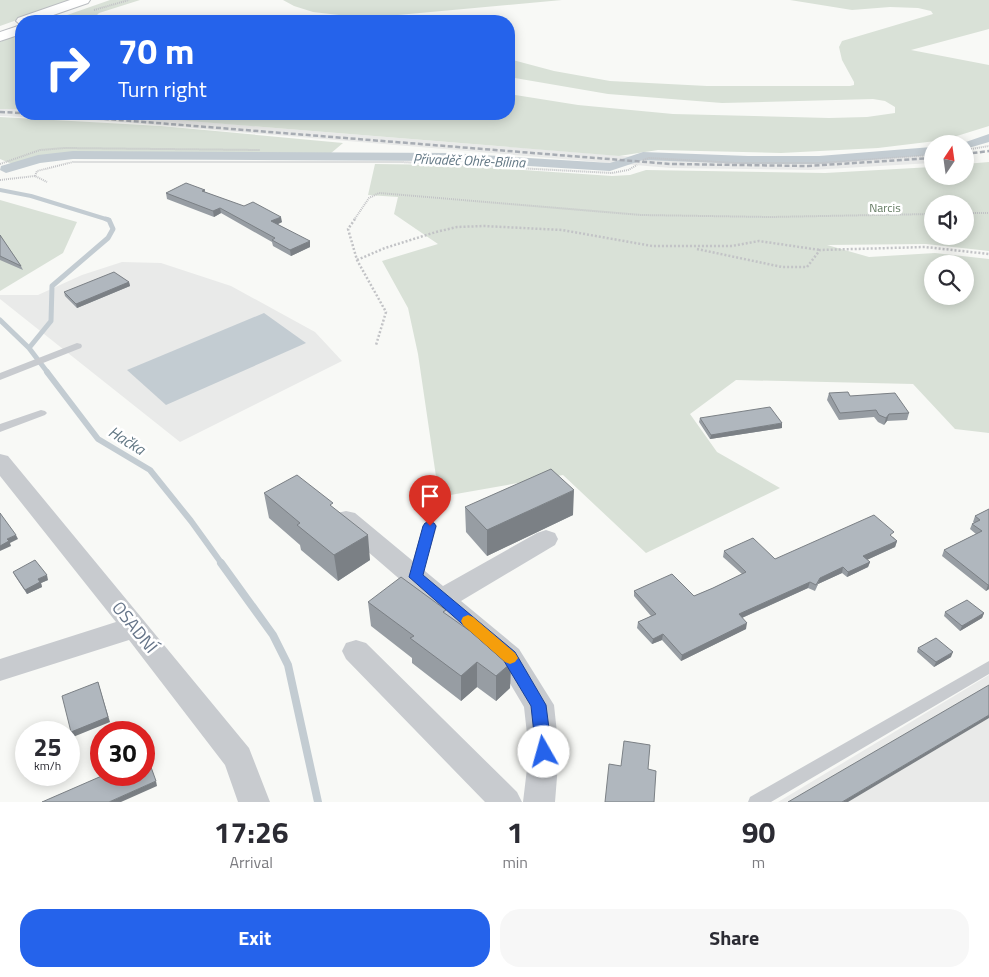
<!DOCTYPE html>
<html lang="en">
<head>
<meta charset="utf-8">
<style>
	body { margin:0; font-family:"Titillium Web",sans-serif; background:#f7f7f7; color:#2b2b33; height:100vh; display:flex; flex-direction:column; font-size:19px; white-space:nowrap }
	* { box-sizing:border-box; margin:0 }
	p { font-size:16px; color:#7c7c81 }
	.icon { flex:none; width:28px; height:28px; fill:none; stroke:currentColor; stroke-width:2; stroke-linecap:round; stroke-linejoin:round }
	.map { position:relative; height:802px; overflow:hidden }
	.panel { display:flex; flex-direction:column; background:#fff; flex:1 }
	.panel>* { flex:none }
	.top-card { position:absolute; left:15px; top:15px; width:500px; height:105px; border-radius:20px; box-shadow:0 2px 12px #0003; background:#2563eb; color:#fff; overflow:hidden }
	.needle { width:32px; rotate:13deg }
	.buttons { position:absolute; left:924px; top:135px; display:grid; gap:10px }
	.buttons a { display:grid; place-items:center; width:50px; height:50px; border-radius:50%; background:#fff; box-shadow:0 2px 12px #0003; font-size:25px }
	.speed { position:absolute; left:15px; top:721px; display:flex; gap:10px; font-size:25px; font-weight:700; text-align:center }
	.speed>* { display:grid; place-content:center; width:65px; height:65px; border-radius:50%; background:#fff; box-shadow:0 2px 12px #0003; line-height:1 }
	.speed small { font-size:12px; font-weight:400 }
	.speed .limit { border:8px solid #d22; background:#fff; color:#111 }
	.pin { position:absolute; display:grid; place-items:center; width:42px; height:42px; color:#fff; margin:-51px -21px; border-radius:50% 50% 50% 0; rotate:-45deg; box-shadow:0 0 5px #0007 }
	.pin .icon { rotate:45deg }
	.me { position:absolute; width:55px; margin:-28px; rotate:353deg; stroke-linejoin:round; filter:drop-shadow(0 0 4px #0008) }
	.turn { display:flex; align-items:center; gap:18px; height:105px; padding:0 20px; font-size:22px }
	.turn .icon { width:65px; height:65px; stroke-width:2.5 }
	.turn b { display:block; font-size:35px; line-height:42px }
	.eta { display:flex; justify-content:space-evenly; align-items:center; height:85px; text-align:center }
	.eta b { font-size:30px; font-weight:700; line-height:35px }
	.primary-button { display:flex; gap:10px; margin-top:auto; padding:10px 20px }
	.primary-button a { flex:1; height:58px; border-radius:20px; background:#2563eb; color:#fff; font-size:20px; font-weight:700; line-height:58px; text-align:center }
	.primary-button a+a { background:#f7f7f7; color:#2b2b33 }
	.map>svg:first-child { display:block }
</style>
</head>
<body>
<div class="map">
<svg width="989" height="802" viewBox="0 0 989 802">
	<rect width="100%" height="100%" fill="#f8f9f6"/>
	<path fill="#e9eae9" d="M0,109H21V114H104L671,160L805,162L932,154V163L810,170L671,168L95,120L0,116Z
		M122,262L161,263L231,286L315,332L342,361L180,442L0,299V295H38L82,275Z
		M989,675V802H778Z"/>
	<path fill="#d9e1d7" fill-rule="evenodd" d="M0,0H73L0,26Z
		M110,0H140L99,13L93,19L95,21H50Z
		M283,0H562L365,18L313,12L294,6Z
		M790,0H989V29L911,50L989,65V126L944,140L878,148L781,153L658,150L619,156L104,114H509V94L578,105L673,114L829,118L867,117L895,113V107L885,101L873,99L722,103L608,94L509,77V59L554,71L610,81L707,86H850L854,85V82L842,60L839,47L842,41L933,14L931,11L918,8L890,7L852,10Z
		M21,33V109H0V42Z
		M0,117L161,126L343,143L330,154L76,152L39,156L12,164L0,159Z
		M989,162V251L926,244L827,245L869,257L935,253L989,259V433L955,429L913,384L736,380L690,414L717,452L780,488L646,553L563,475L439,497L418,354L408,308L382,261L438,244L394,214L398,197L368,195L375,164L448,165L612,176L630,175L646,170L825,173L932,167V176H965V164ZM932,204H965V236H932ZM932,264H965V296H932Z
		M0,200L77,222L63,253L0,291Z"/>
	<path fill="#c3ccd2" d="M264,313L306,343L166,405L127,370Z"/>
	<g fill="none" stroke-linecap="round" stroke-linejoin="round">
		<path stroke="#c3ccd2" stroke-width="4" d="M0,190L31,196L109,220"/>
		<path stroke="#c3ccd2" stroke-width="5" d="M0,320L29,348
			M48,373L29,348L51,321L52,286L108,238L113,229L109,220L106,219"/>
		<path stroke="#c3ccd2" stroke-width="6" d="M47,372L98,439L150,470L191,521L222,564"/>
		<path stroke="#c3ccd2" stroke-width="8" d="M221,563L273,635L288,665L318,802"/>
		<path fill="#c3ccd2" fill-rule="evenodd" d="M989,134V142L965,149V144H960Z
			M932,147V155L819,164H748L643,160L610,171L450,161L73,159L40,163L6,173L0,170L1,166L38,155L73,151L450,153L610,163L643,152L748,156H819Z"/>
		<g stroke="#babdc1" stroke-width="2">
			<path id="trunk" d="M70,0H90L88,3L36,21H21V34L0,41V32L21,25L16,21L18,18Z"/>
		</g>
		<path stroke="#c2c3c6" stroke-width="2" stroke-dasharray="1 1" stroke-linecap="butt" d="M94,10L129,0
			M965,150L989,146
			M643,160L649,158L736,163H821L932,155
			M0,164L40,150L65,148L260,150
			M35,176L37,171L73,162H402L612,173L628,170L637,165
			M0,180L35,176L47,182
			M965,213H989
			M354,220L369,198L379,193L641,215L770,217L932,214"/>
		<path stroke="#c2c3c6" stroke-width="2.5" stroke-dasharray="2 2" stroke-linecap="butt" d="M355,219L348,229L357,260L386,312L376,345
			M697,249L782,267H807L820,250L925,247L989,254
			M357,260L385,248L436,232L457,227L484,226L562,230L652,246H732L759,241L820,250"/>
		<path fill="#c8cbcf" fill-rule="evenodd" d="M77,343L81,344L82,346L81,348L0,380V373Z
			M41,410L45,411L47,413L45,415L0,432V424Z
			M430,521L435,523L437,526L422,577L420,581L415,582L410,581L408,577L423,526L425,523Z
			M989,661V674L771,802H748L750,797Z"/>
		<path fill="#c8cbcf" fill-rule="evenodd" d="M0,454L8,456L249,748L270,802H238L225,765L129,640L0,681V659L116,622L0,476Z
			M346,511L355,513L443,586L537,533L546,530L555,533L558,539L555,545L461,601L519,649L554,705L559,752L555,802H523L529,752L524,707L499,665L337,525L334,519L337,513Z
			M356,640L366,643L517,792L522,802H485L346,659L342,651L346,643Z"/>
		<use href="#trunk" fill="#fff" fill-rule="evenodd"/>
		<path stroke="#a8adb4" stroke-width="2.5" stroke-dasharray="5 2.5" stroke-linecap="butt" d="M0,112L21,113
			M44,114L671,164L808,166L932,158
			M965,154L989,151"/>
	</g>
	<path fill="#979da3" d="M205,190V192L282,222L278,224L310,247L291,256L273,246L272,242L221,213L214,217L167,199L166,193Z
		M0,235L21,266L23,270L0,260Z
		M129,282L130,286L77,308L65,296L64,292Z
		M829,393L850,396L909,413L907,420L887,421L884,425L878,422L874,417L839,420L827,400Z
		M700,418L782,428L710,439L699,422Z
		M264,493L334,508L370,560L338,581L301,550L300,545L269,518Z
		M465,507L573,515L487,556L466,532Z
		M989,509V589L986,591L942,556L944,550L976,534L970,529L972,524L974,523L973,522L975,516Z
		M893,537L897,541L895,547L867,560L870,562L868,567L847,577L842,573L818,584L815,591L808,588L742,618L746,629L681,661L662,640L652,644L637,628L638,622L651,616L634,596V591L694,596L713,588L742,574L723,557L724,551L775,559Z
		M13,572L48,580L41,583L42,587L27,594L15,576Z
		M368,602L446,615L511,663L510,688L496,701L477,687L461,701L412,663V658L371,626Z
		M945,612L984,613L982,618L960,631L944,616Z
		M918,648L951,657L934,667L917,652Z"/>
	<path fill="#7b8085" d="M220,208L221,213L214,217L213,211Z
		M281,217L282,222L272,227L271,221Z
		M310,241V247L291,256L290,250Z
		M129,282L130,286L77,308L76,304Z
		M889,414L887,421L884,425L886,418Z
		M782,423V428L710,439L711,435Z
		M574,490L573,515L487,556V530Z
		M16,535L18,539L10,543L11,546L0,551V546L7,539Z
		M368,535L370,560L338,581L334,555Z
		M897,541L895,547L862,562L863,556Z
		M870,562L868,567L847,577L848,572Z
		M843,567L842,573L818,584L815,591L820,578Z
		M47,575L48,580L41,583L42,587L27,594L25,590L38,579Z
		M810,582L808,588L737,620L739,614Z
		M988,585H989V589L986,591Z
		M984,613L982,618L960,631L962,626Z
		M747,623L746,629L681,661L682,655Z
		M663,634L662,640L652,644L653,639Z
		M953,652L951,657L934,667L936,662Z
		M477,662V687L461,701V676Z
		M511,663L510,688L496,701V676Z
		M98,682L110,722L73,737L71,732Z
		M989,715V718L848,802H842Z
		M156,781L157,786L121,802H109Z"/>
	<path fill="#b0b7be" stroke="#7b8085" d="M186,183L205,190L202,191L244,206L253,202L281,217L271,221L310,241L290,250L272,240L275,238L220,208L213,211L166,193Z
		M0,235L21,266L0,256Z
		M114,272L129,282L76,304L64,292Z
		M848,392L850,396L895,393L909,413L889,414L886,418L879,415L876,410L840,413L829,393Z
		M770,407L782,423L711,435L700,418Z
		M551,469L574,490L487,530L465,507Z
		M297,475L333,503L330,505L368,535L334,555L297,525L300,523L264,493Z
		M989,509V585H988L944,550L982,531L972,524L980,520L975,516Z
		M0,513L16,535L7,539L9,541L0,546Z
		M874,515L894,532L890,535L897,541L863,556L870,562L848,572L843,567L820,578L816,585L810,582L739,614L747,623L682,655L663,634L653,639L638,622L656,614L634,591L672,574L694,596L713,588L746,572L724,551L753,538L775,559Z
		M35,560L47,575L38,579L40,582L25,590L13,572Z
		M401,577L446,610L443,612L508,658L511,663L496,676L477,662L461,676L410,638L414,636L368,602Z
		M967,600L984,613L962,626L945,612Z
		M936,638L953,652L936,662L918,648Z
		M98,682L108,717L71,732L62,696Z
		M989,685V715L842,802H788Z
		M624,741L650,745L648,769L656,771L654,802H605L609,764L621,766Z
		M147,756L156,781L109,802H42L104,775H144V758Z"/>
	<path fill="#2563eb" stroke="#184099" d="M430,522L434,523L436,526L423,575L515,652L546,705L552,752L550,757L544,759L538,757L536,752L531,706L504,661L409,577L423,526L425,523Z"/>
	<path fill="#f59e0b" d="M468,615L473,617L515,653L518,658L515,662L510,664L505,662L463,625L461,621L463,617Z"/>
	<g text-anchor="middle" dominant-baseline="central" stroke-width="5" stroke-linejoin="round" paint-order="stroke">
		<g font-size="12" fill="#637a61" stroke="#fff">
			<text x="885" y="207">Narcis</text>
		</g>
		<g font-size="14" font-style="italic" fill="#627784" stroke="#fff">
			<text transform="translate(469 160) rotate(2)">Přivaděč Ohře-Bílina</text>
		</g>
		<g font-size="16" font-style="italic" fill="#627784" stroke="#fff">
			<text transform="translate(127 440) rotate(32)">Hačka</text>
		</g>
		<g font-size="18" fill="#667589" stroke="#fff">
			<text transform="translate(135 627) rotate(51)">OSADNÍ</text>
		</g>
	</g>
</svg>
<div class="buttons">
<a><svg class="needle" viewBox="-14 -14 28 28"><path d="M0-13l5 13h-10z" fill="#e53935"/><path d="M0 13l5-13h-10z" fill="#7c7c81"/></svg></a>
<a><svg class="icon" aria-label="sound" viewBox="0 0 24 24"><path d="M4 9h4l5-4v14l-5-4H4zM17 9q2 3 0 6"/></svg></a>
<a><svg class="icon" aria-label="search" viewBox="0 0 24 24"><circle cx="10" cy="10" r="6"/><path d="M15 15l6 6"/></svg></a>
</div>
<div class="speed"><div>25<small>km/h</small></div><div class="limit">30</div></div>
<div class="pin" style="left:430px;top:526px;background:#d93025"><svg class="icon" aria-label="arrive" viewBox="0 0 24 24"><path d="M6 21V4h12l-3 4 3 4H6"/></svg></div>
<svg class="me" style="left:544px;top:752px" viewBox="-20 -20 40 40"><circle r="19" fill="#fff"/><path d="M0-13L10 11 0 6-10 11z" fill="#2563eb"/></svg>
<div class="top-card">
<div class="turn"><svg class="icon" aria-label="right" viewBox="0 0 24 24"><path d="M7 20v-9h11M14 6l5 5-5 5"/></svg><div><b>70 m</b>Turn right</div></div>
</div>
</div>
<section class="panel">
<div class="eta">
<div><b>17:26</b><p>Arrival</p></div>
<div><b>1</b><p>min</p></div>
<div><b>90</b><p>m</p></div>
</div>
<div class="primary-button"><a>Exit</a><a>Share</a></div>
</section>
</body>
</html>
